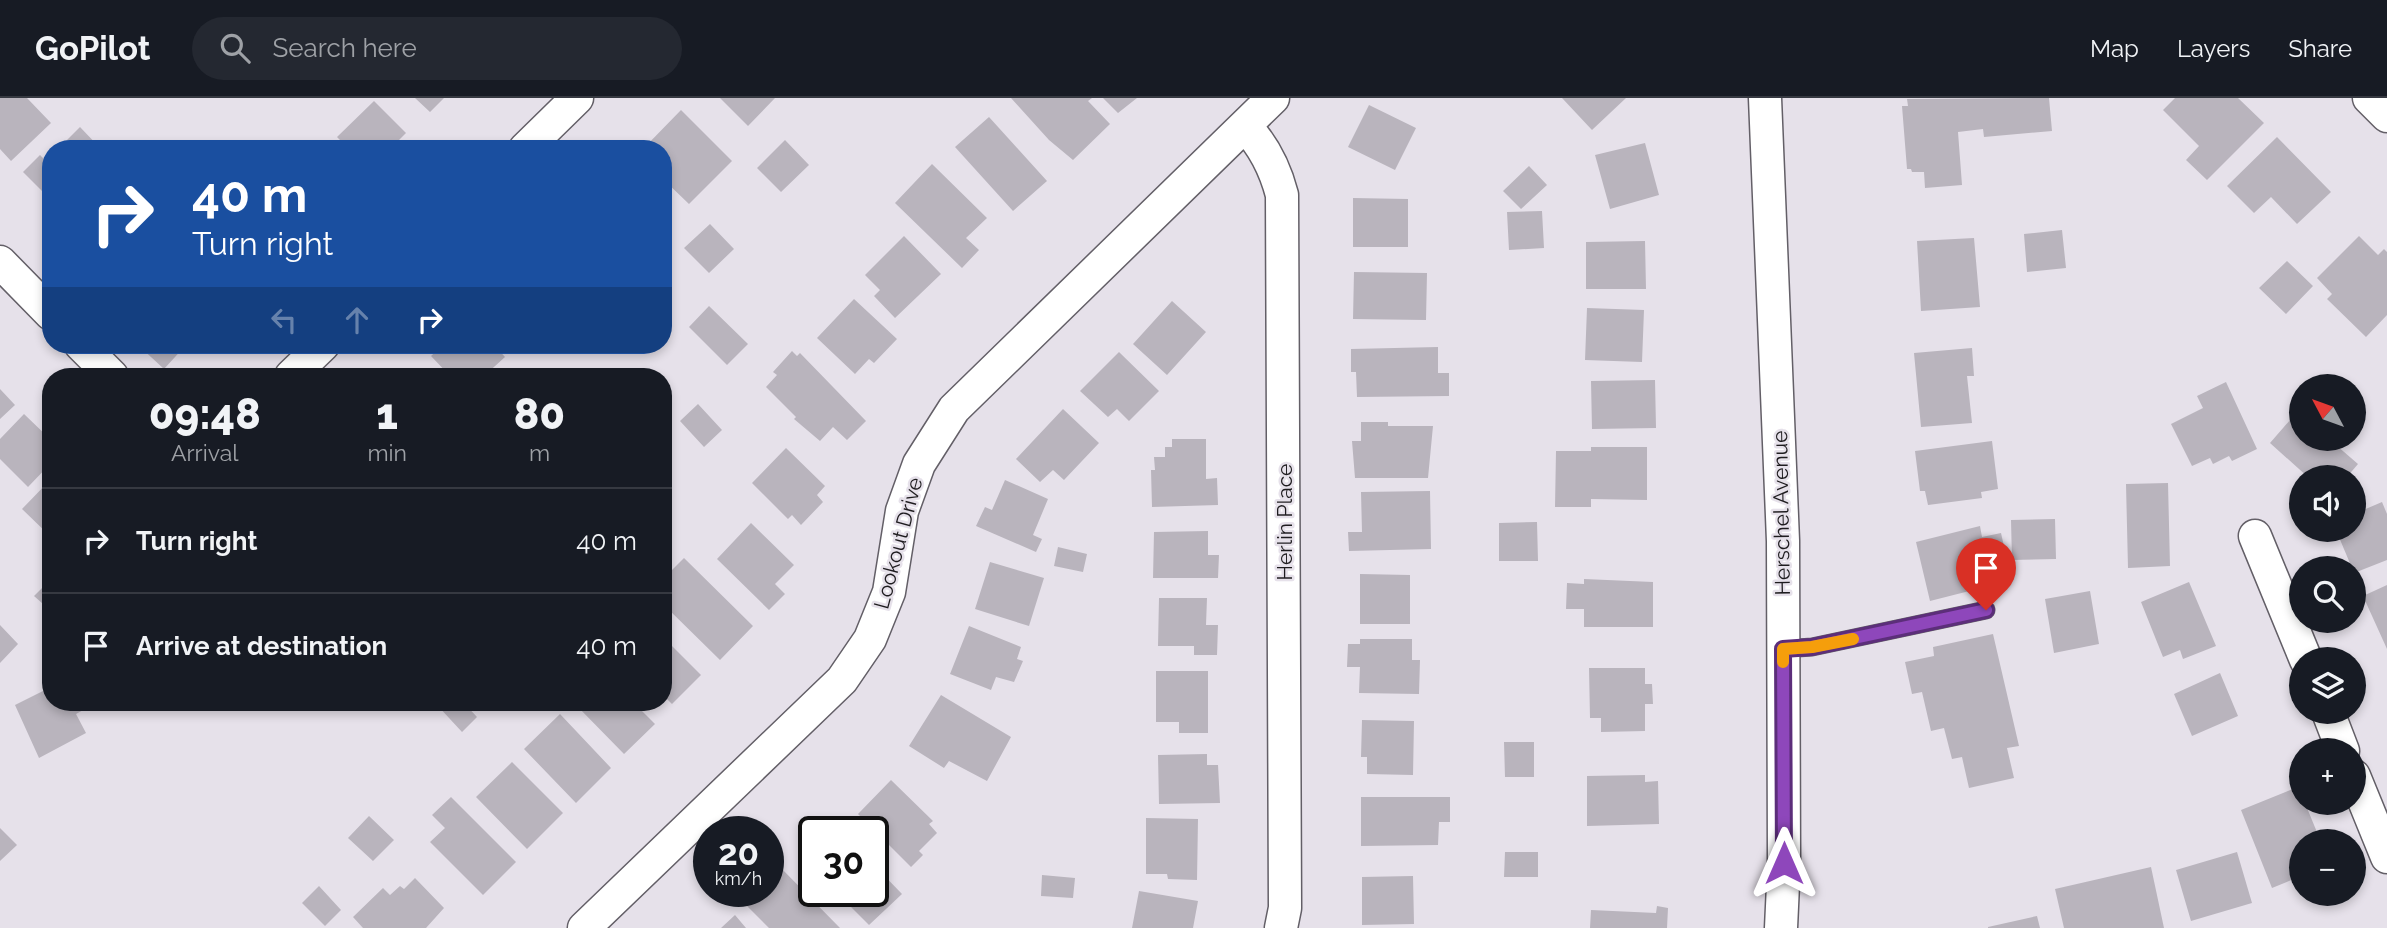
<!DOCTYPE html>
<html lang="en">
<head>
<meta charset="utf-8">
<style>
	body { margin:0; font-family:Raleway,sans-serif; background:#242831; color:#f1f3f6; height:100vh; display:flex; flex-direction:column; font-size:26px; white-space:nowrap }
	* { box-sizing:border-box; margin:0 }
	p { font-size:23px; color:#9ea1a6 }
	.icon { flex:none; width:38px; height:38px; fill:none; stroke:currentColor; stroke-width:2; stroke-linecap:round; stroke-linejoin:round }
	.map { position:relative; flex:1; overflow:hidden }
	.details { position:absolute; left:42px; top:270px; width:630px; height:343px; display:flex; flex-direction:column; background:#171b24; border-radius:28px; box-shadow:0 4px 10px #0003 }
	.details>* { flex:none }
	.guide { position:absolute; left:42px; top:42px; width:630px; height:214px; border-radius:28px; box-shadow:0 4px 10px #0003; background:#1a4fa0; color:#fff; overflow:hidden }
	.needle { width:46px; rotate:311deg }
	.fabs { position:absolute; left:2289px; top:276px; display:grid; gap:14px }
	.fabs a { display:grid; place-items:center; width:77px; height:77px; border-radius:50%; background:#171b24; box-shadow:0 4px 10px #0003; font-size:35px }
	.speed { position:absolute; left:693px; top:718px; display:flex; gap:14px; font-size:35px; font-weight:700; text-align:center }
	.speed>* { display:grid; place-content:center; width:91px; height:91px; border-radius:50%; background:#171b24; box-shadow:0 4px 10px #0003; line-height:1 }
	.speed small { font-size:18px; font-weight:400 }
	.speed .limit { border:4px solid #111; border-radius:10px; background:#fff; color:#111 }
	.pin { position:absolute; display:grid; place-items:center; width:60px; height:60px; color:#fff; margin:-72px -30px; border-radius:50% 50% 50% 0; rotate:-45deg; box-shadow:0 0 7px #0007 }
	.pin .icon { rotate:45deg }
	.me { position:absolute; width:77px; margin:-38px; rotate:0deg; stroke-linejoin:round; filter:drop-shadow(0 0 5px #0008) }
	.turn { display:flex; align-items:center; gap:24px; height:147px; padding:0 35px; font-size:32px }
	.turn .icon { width:91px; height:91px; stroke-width:2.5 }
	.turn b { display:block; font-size:49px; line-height:60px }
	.lanes { display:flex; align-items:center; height:66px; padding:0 35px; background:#0003; justify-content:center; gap:35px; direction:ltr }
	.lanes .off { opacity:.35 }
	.eta { display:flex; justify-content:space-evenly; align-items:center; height:119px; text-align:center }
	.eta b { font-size:42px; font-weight:800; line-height:49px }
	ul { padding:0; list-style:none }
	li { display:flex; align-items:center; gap:21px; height:105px; padding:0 35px; border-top:2px solid #363941 }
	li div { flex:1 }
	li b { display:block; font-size:26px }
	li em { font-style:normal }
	header { display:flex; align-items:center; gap:42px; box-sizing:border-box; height:98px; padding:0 35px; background:#171b24; border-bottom:2px solid #363941 }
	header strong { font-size:33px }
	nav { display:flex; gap:38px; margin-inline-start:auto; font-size:24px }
	.search { width:490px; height:63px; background:#242831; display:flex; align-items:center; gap:18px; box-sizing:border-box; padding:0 24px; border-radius:38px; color:#9ea1a6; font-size:26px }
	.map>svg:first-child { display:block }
</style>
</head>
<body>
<header>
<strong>GoPilot</strong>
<div class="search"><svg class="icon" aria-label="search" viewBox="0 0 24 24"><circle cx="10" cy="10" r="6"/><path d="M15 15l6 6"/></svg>Search here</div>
<nav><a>Map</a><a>Layers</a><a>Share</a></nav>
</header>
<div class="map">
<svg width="2387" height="830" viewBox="0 0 2387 830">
	<rect width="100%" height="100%" fill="#e6e1ea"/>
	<path fill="#b9b4bd" d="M0,0H27L51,25L11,63L0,51Z
		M415,0H444L430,14Z
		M720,0H775L748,28Z
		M1011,0H1092L1088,3L1110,26L1073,62L1049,42Z
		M1103,0H1137L1118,15Z
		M1562,0H1626L1592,32Z
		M2049,0L2052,33L1984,39L1983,31L1958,34L1962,87L1925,90L1924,74H1912L1911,71H1907L1902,8H1908L1907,1Z
		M2175,0H2238L2264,25L2207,82L2186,62L2199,48L2163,12Z
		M374,3L406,35L390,51H331L340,42L337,39Z
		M1369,7L1416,30L1395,72L1348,49Z
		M681,12L732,63L689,106L663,81V51H643Z
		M989,19L1047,83L1013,113L955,49Z
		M80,29L101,51H58Z
		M2277,39L2331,94L2297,126L2271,99L2254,115L2227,88Z
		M785,42L809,67L781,94L757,70Z
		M1645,45L1659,97L1610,111L1595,57Z
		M40,57L46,63L51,58V102L23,74Z
		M932,66L987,120L966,140L979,152L962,170L895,105Z
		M1529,68L1547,87L1521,111L1503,93Z
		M1353,100L1408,101V149H1353Z
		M1542,113L1544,150L1509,152L1507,114Z
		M710,126L734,151L709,175L684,150Z
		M2062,132L2066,170L2027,174L2024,136Z
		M904,138L941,176L895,220L874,198L880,192L865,177Z
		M2359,138L2378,157L2384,151L2387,154V217L2366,239L2327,201L2332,196L2317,180Z
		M1974,140L1980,209L1921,213L1917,143Z
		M1645,143L1646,191H1586V144Z
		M2287,163L2313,188L2286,216L2259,190Z
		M1354,174L1427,175L1426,222L1353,221Z
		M854,201L897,241L874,265L869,261L855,276L817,240Z
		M1172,203L1206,234L1167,277L1133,246Z
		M709,208L748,246L727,267L689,229Z
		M1587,210L1644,212L1642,264L1585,262Z
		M138,247H186L164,271Z
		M443,247H494L505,259L484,278H450L431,258Z
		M1438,249V275H1449V298L1357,299L1356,274H1351V251Z
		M1972,250L1974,278H1967L1972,325L1921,329L1914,255Z
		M792,253L797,258L800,255L866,323L847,342L833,329L820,343L794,321L796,319L766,289L777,277L773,274Z
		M1119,254L1159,293L1129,323L1117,311L1108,319L1080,293Z
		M1655,282L1656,330L1592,331L1591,283Z
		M2226,284L2257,351L2232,363L2229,358L2213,366L2210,360L2192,368L2171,326L2203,310L2197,298Z
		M0,291L15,307L0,321Z
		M698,306L722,332L704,349L680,323Z
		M1063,311L1099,345L1064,382L1053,372L1040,384L1016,361Z
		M2297,314L2301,317V341H2329L2358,366L2346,380H2309L2270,345Z
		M24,316L51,342V365L28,389L0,361V341Z
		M1361,324H1388V328H1433L1428,380H1355L1352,343H1361Z
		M1172,341H1206V381L1217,380L1218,407L1152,409L1151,372H1155L1154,359H1165V349H1172Z
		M1992,343L1998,391L1981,394L1982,400L1928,407L1925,393H1920L1915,353Z
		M1591,349H1647V402L1591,401V409H1555L1556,353H1591Z
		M786,350L825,388L817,397L823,404L801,427L792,417L788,421L752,385Z
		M51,381V439L22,411Z
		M1005,382L1048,401L1033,437L1042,441L1036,454L976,428L985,409L992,412Z
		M2168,385L2170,468L2128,470L2126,386Z
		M1430,393L1431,451L1349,453L1348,434H1362L1361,394Z
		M2382,404L2387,416V462L2354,475L2336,432H2354V416Z
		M2055,421L2056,461L2012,462L2011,422Z
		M1537,424L1538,463H1499V425Z
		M751,425L794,467L775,486L785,496L769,512L717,461Z
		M1980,428L1982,439L2001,435L2008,466L1985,471L1989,488L1930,503L1916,444Z
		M1208,433V457H1219L1218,480H1153L1154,434Z
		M1058,449L1087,456L1083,474L1054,468Z
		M684,460L753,528L720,562L663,506V481Z
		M990,464L1044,480L1029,528L975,511Z
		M1360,476L1410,477V526H1360Z
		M1584,481L1653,484V529H1584V511H1566L1567,485L1584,486Z
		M2189,484L2216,548L2183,561L2180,552L2163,559L2141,504Z
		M45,487L51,493V513L34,498Z
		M2387,487V551L2363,498Z
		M2090,493L2099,546L2054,555L2045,501Z
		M1159,500H1207L1206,527H1218L1217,557H1194V548H1158Z
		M0,527L18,546L0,565Z
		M969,528L1021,549L1017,561L1023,563L1014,584L996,579L991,592L950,576Z
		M1993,536L2019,648L2007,650L2014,680L1969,690L1962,659L1952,661L1944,630L1931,633L1922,594L1912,596L1905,564L1934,558L1933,549Z
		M663,539L701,577L672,606L663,597Z
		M1360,541H1412V562H1420L1419,596L1359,595L1360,569H1347L1348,546H1360Z
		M1589,570H1645V586H1652L1653,606H1645V633L1601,634V620H1590Z
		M1156,573H1208V635H1179V624H1156Z
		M2220,575L2238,618L2192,638L2174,596Z
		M51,589V604H82L85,611L76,616L86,635L39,660L15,607Z
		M941,597L1011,639L987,683L949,663L944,670L909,648Z
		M441,604H463L477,619L462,634L437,607Z
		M581,604H633L655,626L624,656L577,608Z
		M560,616L611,670L576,705L524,651Z
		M1362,622L1414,623L1413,677L1367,676V659H1361Z
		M1504,644H1534V679H1505Z
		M1207,656V667H1218L1220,705L1159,706L1158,657Z
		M512,664L563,715L527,751L476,699Z
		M1645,677V684L1658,683L1659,726L1587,728V678Z
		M891,682L933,723L929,726L937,735L919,753L923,757L911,769L858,716Z
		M2298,689L2301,705H2305L2321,744H2301V778L2272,790L2241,712Z
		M451,699L516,764L483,797L430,744L445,730L432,717Z
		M1361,699H1450V724H1439L1438,747L1361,748Z
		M369,718L394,742L373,763L348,740Z
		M1146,720L1198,721L1197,782L1168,781L1167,776H1146Z
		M0,730L17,747L0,763Z
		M814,754V772L805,763Z
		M1505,754H1538V779H1504Z
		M2237,754L2252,805L2191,823L2176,772Z
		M873,766L902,796L869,827L835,793H873Z
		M780,769L840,830H769L743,804L755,793H768V780Z
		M2151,769L2164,830H2064L2055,791Z
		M1042,777L1075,780L1073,800L1041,798Z
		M1413,778L1414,826L1362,827V779Z
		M415,780L444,810L426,830H363L353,819L383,790L390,797L400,788L404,791Z
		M319,788L341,812L325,828L302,805Z
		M1139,793L1198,803L1193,830H1132Z
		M1657,808L1668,810L1667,830H1590L1591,812L1656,815Z
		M735,817L746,830H721Z
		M2037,818L2040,830H1988V829Z"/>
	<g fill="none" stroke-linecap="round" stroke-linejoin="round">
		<g stroke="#635f67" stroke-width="19">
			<path id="lane" d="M1783,551L1812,549L1986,512"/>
		</g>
		<g stroke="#635f67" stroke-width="35">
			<path id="street" d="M1765,0L1783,443L1784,765L1781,830
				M2369,0L2387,18
				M1245,28C1264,48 1275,70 1282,97L1285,810L1281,830
				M525,51L577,0
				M0,164L51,216
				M81,247L112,278
				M291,278L323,247
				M2255,438L2306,562
				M2328,614L2343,653
				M2354,678L2387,759
				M584,830L842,582L870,541L889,494L902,413L919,366L954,311L1273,0"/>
		</g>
		<use href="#lane" stroke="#fff" stroke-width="16"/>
		<use href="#street" stroke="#fff" stroke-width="32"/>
	</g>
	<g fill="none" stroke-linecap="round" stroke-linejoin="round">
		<g stroke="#5c2e7a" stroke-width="18">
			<path id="route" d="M1784,765L1783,551L1812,549L1986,512"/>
		</g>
		<use href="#route" stroke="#8e47bb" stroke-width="12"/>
		<path stroke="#f59e0b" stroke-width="12" d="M1783,564V551L1812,549L1853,541"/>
	</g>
	<g text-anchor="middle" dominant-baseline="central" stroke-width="5" stroke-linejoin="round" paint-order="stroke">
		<g font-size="21" fill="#1e1c1f" stroke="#e6e1ea">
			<text transform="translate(1781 415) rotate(-91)">Herschel Avenue</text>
			<text transform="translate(1284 424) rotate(-90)">Herlin Place</text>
			<text transform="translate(898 445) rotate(-75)">Lookout Drive</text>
		</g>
	</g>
</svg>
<div class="fabs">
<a><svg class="needle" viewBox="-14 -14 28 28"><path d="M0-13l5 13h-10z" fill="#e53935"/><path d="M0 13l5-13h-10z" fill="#9ea1a6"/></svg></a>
<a><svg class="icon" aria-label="sound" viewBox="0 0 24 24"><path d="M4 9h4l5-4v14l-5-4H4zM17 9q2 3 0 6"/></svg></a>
<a><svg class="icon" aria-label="search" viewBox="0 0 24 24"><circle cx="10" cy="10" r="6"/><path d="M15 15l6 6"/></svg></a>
<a><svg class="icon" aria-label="layers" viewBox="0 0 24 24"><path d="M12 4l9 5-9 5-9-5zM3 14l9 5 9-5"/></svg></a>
<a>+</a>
<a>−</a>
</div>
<div class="speed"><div>20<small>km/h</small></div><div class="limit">30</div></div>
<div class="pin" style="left:1986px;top:512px;background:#d93025"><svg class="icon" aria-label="arrive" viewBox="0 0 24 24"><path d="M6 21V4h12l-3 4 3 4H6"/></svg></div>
<svg class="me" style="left:1784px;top:765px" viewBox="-20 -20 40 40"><path d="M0-17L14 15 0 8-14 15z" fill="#8e47bb" stroke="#fff" stroke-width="4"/></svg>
<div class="guide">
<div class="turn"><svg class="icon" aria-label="right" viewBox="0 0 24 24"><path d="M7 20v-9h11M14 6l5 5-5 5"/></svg><div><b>40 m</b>Turn right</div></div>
<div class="lanes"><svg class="icon off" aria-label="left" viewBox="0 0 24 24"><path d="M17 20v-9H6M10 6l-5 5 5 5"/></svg><svg class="icon off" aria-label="ahead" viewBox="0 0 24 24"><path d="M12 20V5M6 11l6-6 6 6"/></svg><svg class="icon" aria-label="right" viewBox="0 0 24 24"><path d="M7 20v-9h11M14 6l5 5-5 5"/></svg></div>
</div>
<section class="details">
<div class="eta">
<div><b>09:48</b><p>Arrival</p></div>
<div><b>1</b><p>min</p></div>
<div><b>80</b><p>m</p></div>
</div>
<ul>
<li><svg class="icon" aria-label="right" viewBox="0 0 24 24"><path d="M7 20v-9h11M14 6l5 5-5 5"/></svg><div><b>Turn right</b></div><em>40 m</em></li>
<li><svg class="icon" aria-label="arrive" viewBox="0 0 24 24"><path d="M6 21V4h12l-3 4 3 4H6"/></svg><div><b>Arrive at destination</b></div><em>40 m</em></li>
</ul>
</section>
</div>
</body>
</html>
